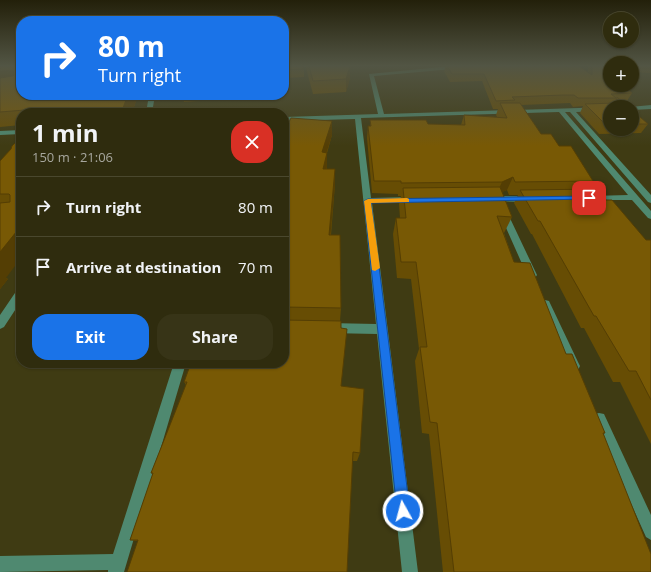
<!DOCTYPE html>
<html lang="en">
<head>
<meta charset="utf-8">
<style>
	body { margin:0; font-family:"Open Sans",sans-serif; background:#373417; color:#f1f3f6; height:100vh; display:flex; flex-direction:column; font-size:15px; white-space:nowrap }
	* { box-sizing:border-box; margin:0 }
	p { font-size:13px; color:#a7a79e }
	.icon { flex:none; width:22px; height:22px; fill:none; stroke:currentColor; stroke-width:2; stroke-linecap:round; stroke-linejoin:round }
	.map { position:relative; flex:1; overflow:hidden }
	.sheet { position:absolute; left:16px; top:108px; width:273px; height:260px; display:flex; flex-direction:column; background:#2f2c0e; border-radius:16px; box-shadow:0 1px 3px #0004,0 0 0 1px #4a482e }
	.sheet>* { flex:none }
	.hud { position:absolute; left:16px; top:16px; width:273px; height:84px; border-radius:16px; box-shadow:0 1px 3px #0004,0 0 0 1px #4a482e; background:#1a73e8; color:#fff; overflow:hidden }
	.controls { position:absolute; left:603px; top:12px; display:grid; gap:8px }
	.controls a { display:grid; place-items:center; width:36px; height:36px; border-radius:50%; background:#2f2c0e; box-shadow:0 1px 3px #0004,0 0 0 1px #4a482e; font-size:20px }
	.pin { position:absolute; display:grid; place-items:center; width:34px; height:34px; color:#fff; margin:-17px; border-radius:8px; box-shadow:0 2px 6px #0006 }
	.me { position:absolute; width:44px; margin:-22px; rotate:353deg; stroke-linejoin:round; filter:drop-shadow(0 0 3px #0008) }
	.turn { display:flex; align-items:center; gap:14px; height:84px; padding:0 16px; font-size:18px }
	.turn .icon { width:52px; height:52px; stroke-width:2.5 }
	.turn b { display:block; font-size:28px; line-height:34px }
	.round { display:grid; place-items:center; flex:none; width:42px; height:42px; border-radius:16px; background:#373417 }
	.summary { display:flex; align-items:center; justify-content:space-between; height:68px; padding:0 16px }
	h1 { font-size:24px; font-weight:700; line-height:30px }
	.action { display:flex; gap:8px; margin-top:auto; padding:8px 16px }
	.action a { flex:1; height:46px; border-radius:16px; background:#1a73e8; color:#fff; font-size:16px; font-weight:700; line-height:46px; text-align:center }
	.action a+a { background:#373417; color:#f1f3f6 }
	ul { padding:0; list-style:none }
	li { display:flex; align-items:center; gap:12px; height:60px; padding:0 16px; border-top:1px solid #4a482e }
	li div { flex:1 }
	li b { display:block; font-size:15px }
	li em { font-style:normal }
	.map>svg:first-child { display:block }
</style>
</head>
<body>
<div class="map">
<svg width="651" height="572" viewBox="0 0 651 572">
	<rect width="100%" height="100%" fill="#3f3b13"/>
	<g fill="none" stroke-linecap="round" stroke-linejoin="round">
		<path fill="#4f8970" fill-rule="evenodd" d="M284,66H313L284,70Z
			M451,66H467L464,68L374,76L384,114L610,107V111L576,112L651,195V203L648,202L570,112H565L651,211V219L648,218L632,200H588L587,198L591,196L628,195L559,112L361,118L371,198L413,197L417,200L413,203H372L418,572H402L377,334L328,333L324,331L323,328L324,325L328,323L376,324L355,119L284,121V117L378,114L369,74Z
			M149,95H155L152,113H146Z
			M651,105V109L632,110V107H630Z
			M21,130V134L0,135V131Z
			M493,196H529L533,199L529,202L490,201L489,199Z
			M503,209L507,212L537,275L535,278H529L527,275L499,212Z
			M21,289V301L4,327L0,329V315L17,290Z
			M545,300L549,301L578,362L580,366L578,370L574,371L570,370L540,304L541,301Z
			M174,363H186L124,572H108V570L0,572V556L113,554Z
			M599,413L604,414L651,515V540L646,537L593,419L594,414Z"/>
	</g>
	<path fill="#674d04" d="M0,66L138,95L132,113H21V125L0,127Z
		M284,66L304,69V77L284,78Z
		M306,66H350V78L346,92L313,94L306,68Z
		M446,66L588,72V66H610V85L632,93L627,101H622L610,107V129H632V110L648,124L641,133L599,134L580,113L583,106L573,107L570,103L521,105L541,134L559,146L593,181L588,189L606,200L646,240H651V444L620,382H613L584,328H581L532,234H531L514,203L518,195H509L507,190L502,192L512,217L504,233L514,262L566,354L605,433L603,434L651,572H443L429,434L422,433L415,361L419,349L411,279L397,278L393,234L396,218H400L399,204L401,196H398V194L372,193L367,138L368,126H370V120L428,124L461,125L464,115L497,117L496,115L498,109H493L482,81L450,82L444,71Z
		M632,66H651V73L632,72Z
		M632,74L635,78L632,83Z
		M182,95H257L258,97L184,102Z
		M332,121V135L327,153V169H335V184L331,235L341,308L340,321L341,386L360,453L357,461H352L137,541L130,540L153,474L151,473L186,385L184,382L284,363V132Z
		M21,137L6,278L8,279L0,289V161L11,149Z"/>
	<path fill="#543e04" d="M0,66L13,70L21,83L0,85Z
		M350,66V78L346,92V79Z
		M128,95H138L132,113H121Z
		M332,121V135L322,167V152Z
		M327,153V167L323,184V169Z
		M335,169V184L329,250V235Z
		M513,177L507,190L496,195L502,182Z
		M21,226V258L6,278L8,279L0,289V252Z"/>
	<path fill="#785905" stroke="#543e04" d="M0,66H21V95H128L121,113H45L49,108L0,112V78L13,76L14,75L13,70L0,71Z
		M284,66H303L304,69L284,70Z
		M309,66H350L346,79L313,81Z
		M447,66H579L592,75V66H610V85H622L632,93L611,94L616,98H578L574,95H563L512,97L515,100L496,101L484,74H452Z
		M632,74L635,78L632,77Z
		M617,97L628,107H610V124H605L585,104L616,103L617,102Z
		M500,103H520L541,134H551L559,146H571L593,181L515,182L513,177L502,182L401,183V181H374L368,126H371L370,120H426L428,124L465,125L464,115L507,118Z
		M175,108L235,113H174Z
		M632,110L648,124H632Z
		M291,118L332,121L322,152L327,153L323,169H335L329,235H340L341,308L284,307V132Z
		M21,137V226L0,252V203L10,202V195L9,194H0V161L11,149L12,146Z
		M500,187L512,217L497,216L514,262L530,263L566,354H572L605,433H603L651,554V572H454L437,423L430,422L420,347H427L416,262H401L396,218H406L403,188Z
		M599,189L606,200H612L646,240H651V400L636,371H629L596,316H594L540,221H538L520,190Z
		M284,320L341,321V328L347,329L341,386L364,389L360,453L353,452L347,572H127L138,540H130L153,473H151L187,382H184L191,363H284Z"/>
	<linearGradient id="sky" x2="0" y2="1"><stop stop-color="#23200a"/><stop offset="0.45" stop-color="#525544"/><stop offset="1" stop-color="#525544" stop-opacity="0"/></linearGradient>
	<rect width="651" height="146" fill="url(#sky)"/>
	<path fill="#1a73e8" stroke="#114b97" d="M589,196L592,198L591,199L371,203L410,511L408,516L403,518L399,516L397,511L364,201L368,199Z"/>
	<path fill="#f59e0b" d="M407,198L409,199V202L371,203L380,268L375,271L372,270L364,201L368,199Z"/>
</svg>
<div class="controls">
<a><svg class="icon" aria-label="sound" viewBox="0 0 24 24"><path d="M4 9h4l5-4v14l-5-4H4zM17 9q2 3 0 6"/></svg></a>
<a>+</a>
<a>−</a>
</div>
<div class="pin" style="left:589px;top:198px;background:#d93025"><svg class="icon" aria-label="arrive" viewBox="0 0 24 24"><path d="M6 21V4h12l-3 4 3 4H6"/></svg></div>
<svg class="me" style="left:403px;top:511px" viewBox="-20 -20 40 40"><circle r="17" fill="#1a73e8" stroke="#fff" stroke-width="3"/><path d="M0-11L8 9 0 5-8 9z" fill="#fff"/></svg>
<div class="hud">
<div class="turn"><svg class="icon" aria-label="right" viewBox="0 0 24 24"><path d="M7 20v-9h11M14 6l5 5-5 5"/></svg><div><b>80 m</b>Turn right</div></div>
</div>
<section class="sheet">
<div class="summary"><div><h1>1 min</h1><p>150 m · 21:06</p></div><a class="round" style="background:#d93025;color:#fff"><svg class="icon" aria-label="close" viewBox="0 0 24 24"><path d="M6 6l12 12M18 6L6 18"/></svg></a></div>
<ul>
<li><svg class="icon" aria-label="right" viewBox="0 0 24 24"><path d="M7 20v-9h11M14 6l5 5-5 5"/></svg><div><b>Turn right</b></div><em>80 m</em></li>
<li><svg class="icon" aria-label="arrive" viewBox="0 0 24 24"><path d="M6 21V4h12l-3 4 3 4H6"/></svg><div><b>Arrive at destination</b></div><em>70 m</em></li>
</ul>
<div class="action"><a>Exit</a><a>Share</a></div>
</section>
</div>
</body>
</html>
